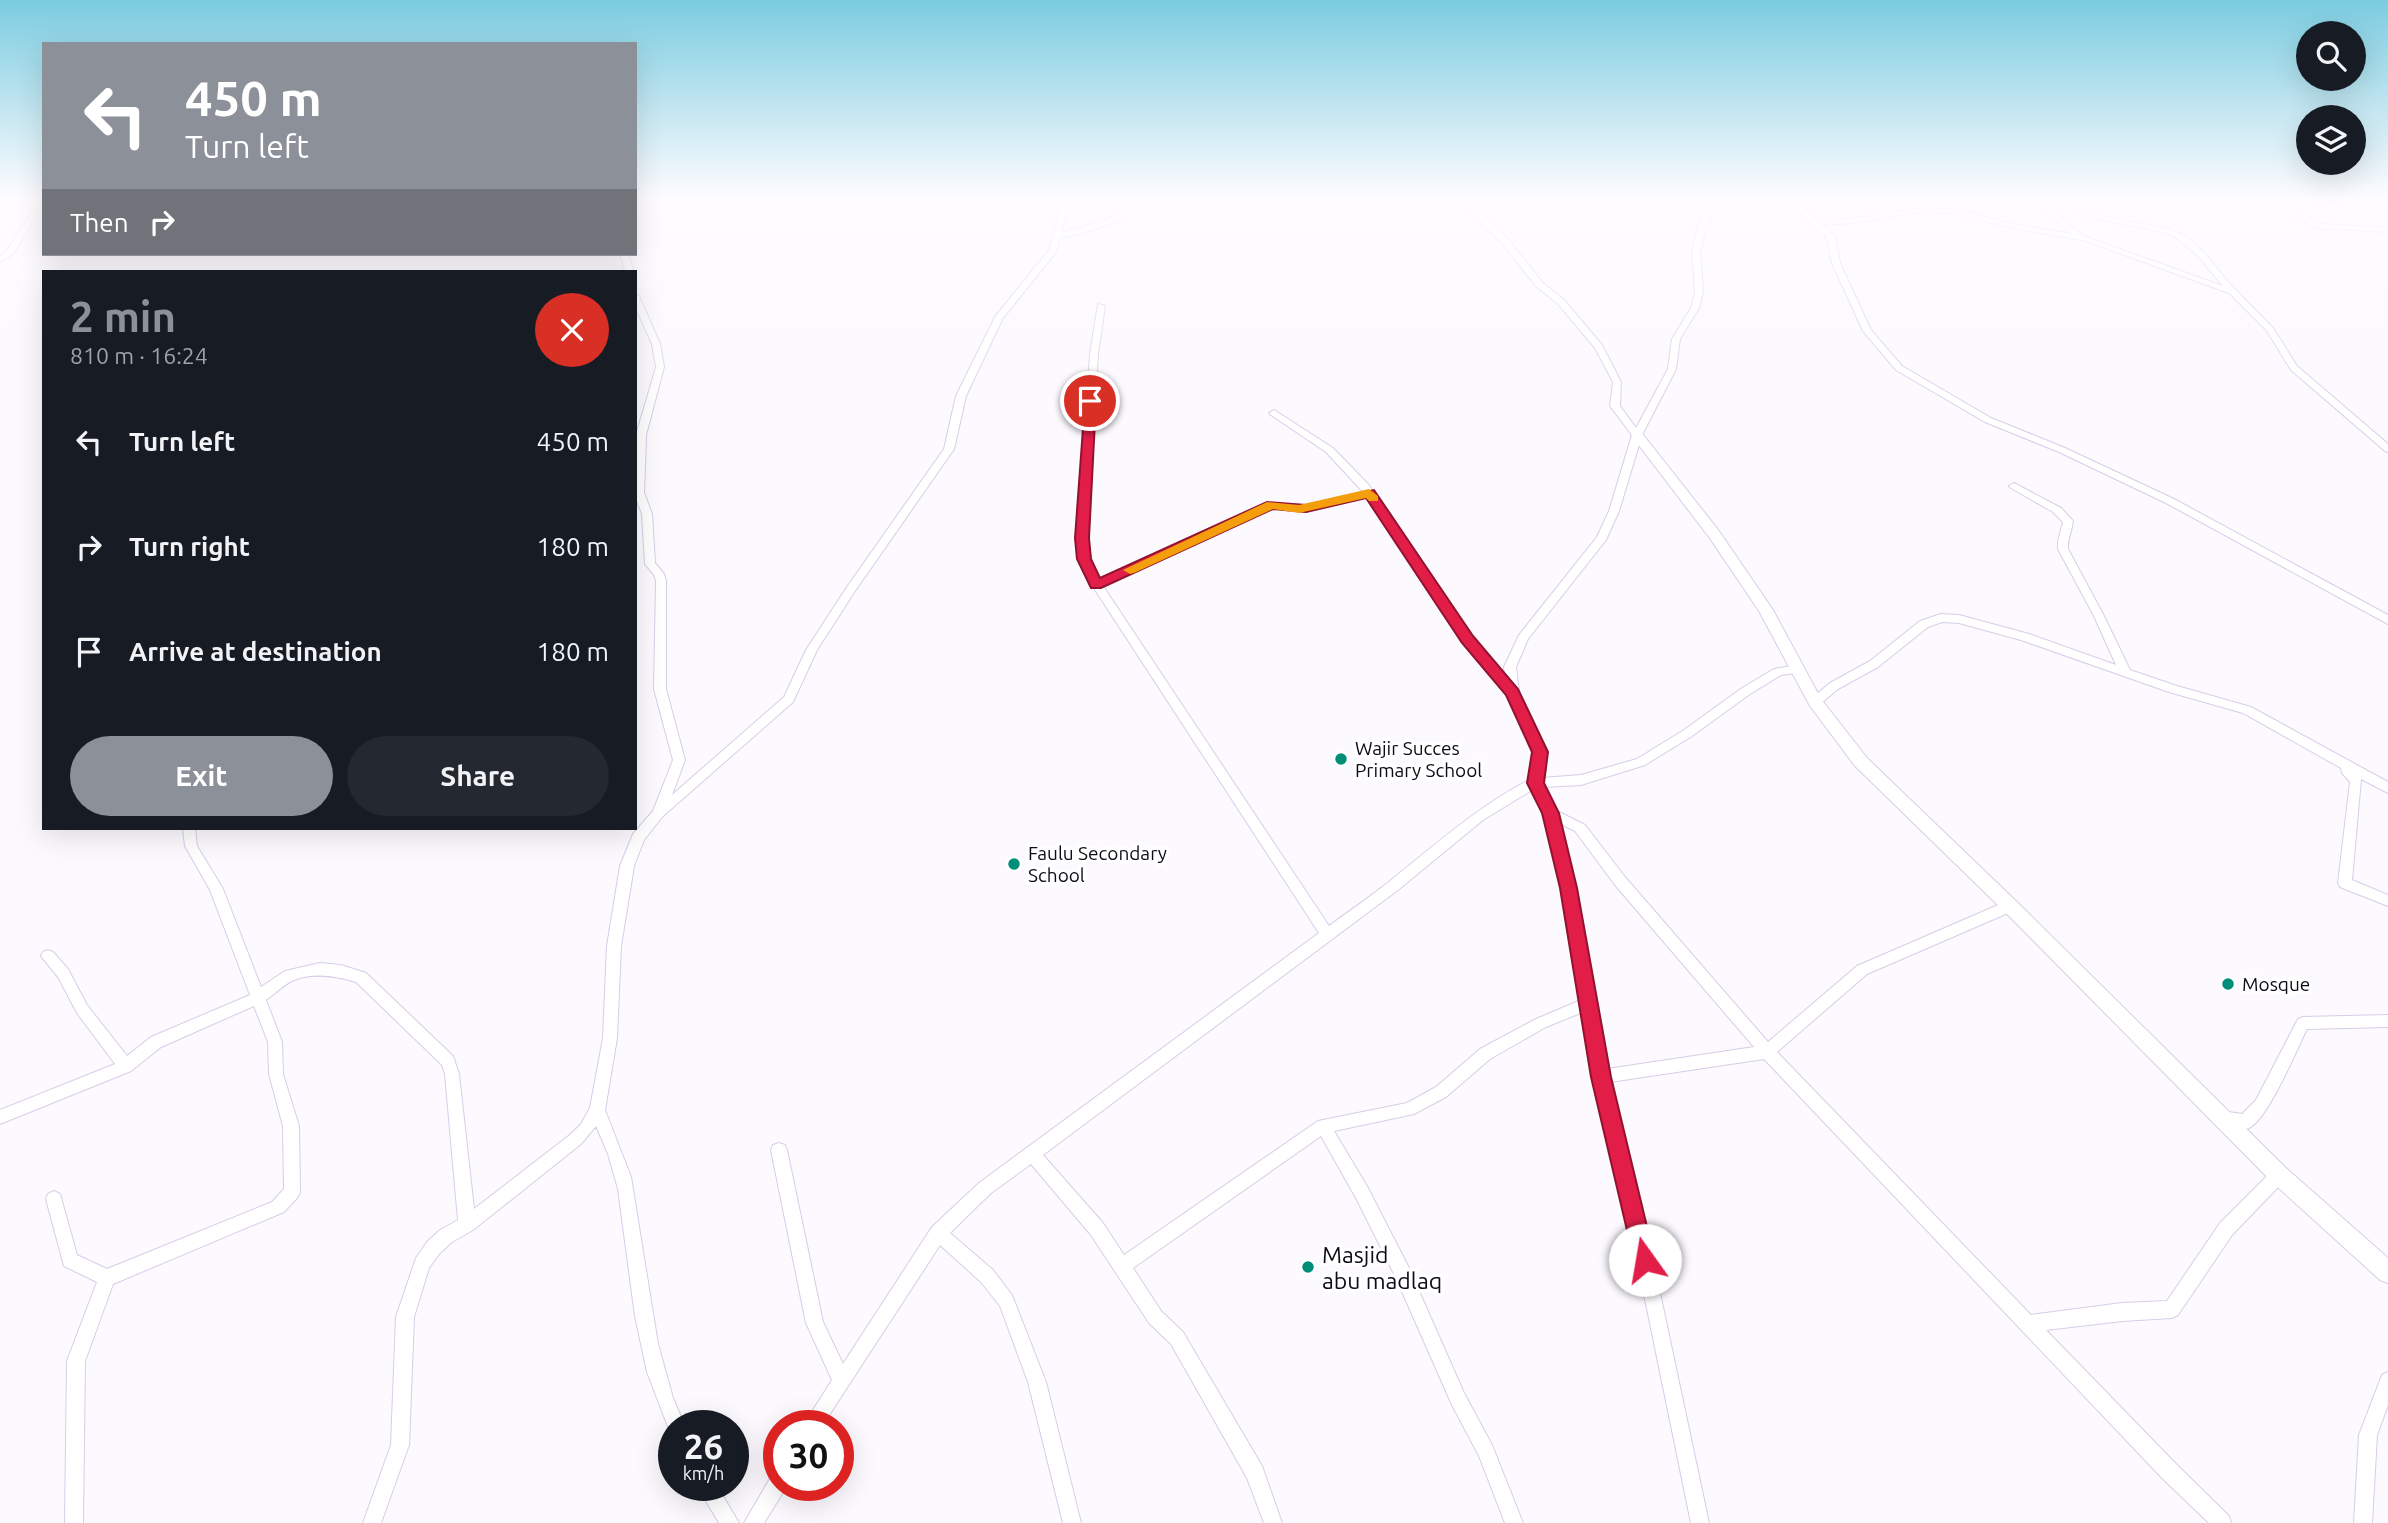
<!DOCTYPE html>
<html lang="en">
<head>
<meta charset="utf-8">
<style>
	body { margin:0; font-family:Ubuntu,sans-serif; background:#242831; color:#f1f3f6; height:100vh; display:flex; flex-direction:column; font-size:26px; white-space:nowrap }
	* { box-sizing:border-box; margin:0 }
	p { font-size:23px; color:#9ea1a6 }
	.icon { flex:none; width:38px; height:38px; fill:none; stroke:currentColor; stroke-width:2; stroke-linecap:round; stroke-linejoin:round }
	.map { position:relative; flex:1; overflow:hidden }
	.sheet { position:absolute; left:42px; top:270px; width:595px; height:560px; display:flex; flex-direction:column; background:#171b24; border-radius:0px; box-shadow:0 7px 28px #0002 }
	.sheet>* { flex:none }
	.guide { position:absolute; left:42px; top:42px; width:595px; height:214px; border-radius:0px; box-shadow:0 7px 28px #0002; background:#8c9099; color:#fff; overflow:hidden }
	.buttons { position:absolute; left:2296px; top:21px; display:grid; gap:14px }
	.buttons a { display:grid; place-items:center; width:70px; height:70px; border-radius:50%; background:#171b24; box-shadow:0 7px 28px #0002; font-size:35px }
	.speed { position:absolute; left:658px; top:1410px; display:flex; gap:14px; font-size:35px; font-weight:700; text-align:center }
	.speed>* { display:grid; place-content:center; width:91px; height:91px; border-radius:50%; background:#171b24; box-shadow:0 7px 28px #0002; line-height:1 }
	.speed small { font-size:18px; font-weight:400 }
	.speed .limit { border:10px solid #d22; background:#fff; color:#111 }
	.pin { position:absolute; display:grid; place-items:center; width:60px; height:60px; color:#fff; margin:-30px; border:4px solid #fff; border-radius:50%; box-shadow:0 2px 7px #0007 }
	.me { position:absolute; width:77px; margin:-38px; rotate:347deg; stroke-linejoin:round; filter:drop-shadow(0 0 5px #0008) }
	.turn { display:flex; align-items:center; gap:24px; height:147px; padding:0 28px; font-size:32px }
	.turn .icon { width:91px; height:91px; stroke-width:2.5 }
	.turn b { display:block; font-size:49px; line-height:60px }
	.then { display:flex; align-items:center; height:66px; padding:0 28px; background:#0003; gap:14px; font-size:26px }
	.round { display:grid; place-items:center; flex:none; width:74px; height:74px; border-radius:37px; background:#242831 }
	.overview { display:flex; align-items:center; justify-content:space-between; height:119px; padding:0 28px }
	h1 { font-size:42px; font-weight:600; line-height:52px; color:#8c9099 }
	.cta { display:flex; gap:14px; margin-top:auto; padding:14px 28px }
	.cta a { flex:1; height:80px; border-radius:42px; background:#8c9099; color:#fff; font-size:28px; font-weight:600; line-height:80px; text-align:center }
	.cta a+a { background:#242831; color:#f1f3f6 }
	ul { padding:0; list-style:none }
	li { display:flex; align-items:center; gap:21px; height:105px; padding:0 28px }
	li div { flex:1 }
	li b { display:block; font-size:26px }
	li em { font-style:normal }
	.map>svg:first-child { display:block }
</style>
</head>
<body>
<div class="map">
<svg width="2388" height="1523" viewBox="0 0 2388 1523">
	<rect width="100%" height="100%" fill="#fcf9ff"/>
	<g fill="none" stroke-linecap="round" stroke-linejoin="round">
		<g stroke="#d8cde7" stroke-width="2">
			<path id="minor" d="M39,200H44V203L13,254L0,262V256L7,251Z
				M1058,200H1066V217L1061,233L1103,221L1145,200H1153C1127,221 1092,231 1060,238L1056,252L1003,318L966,396L954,449L855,591L817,650L793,702L662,817L644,840L634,866L621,946L617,1038L605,1110L631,1177L658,1344L673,1398L685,1426H674V1434L670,1432L647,1372L635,1316L618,1189L608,1154L596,1126L581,1144L473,1230L452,1242L439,1254L429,1268L414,1317L409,1445L381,1523H363L391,1445L396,1317L416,1258L427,1242L440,1230L458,1220L445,1074L442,1065L356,982C336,976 314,972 294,980C284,984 275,994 266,1000L282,1042L283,1074L299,1126L300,1192L298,1197L284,1212L113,1284L85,1361L83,1523H65L67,1361L97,1282L64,1266L46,1199L48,1194L54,1191L60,1194L77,1255L107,1269L272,1202L284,1189L283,1126L269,1074L268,1042L254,1006L161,1047L131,1071L0,1124V1110L115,1064L77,1013L58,977L41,956L43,952L48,950L53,952L68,969L87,1005L127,1056L151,1037L250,995L210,890L185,846L183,828H195L197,846L223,889L261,987L285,971L320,963L341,965L366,973L453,1056L459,1074L474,1209L571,1134L581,1124L590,1108L603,1038L607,946L620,866L633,834L653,811L673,760L654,689L656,581L654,575L645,564L642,514L635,496L636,435L656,367L652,344L635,306V294L639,296L660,344L664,367L646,435L644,493L652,514L655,563L664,574L666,581V689L685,760L672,795L784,697L806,650L847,587L944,449L956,396L995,317L1049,250L1058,217Z
				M1458,200H1466L1508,239L1542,282L1564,300L1602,345L1621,382L1620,406L1636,428L1668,369L1672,339L1691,308L1695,292L1692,251L1698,226L1711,200H1718L1706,226L1700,251L1703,292L1699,308L1680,339L1676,369L1642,435L1619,511L1606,540L1528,639L1516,667L1519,692L1546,752L1542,778L1581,775L1637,759L1684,730L1742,688L1774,669L1798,665L1804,669L1802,672L1781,675L1750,694L1692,736L1645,765L1581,785L1543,787L1555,810L1585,825L1625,877L1768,1042L1857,966L2005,902L2010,901L2015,902L2017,906L2015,910L1867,974L1777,1052L2031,1315L2122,1303L2167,1301L2220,1223L2273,1170L2279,1167L2285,1170L2287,1175L2285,1180L2232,1235L2178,1315L2172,1318L2122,1321L2046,1330L2176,1464L2229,1516L2231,1523H2209L2162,1478L1764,1059L1610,1082L1653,1260L1709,1523H1691L1637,1260L1593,1077L1583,1012L1546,1027L1490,1059L1446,1097L1414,1114L1334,1131L1368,1188L1408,1266L1464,1393L1492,1445L1523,1523H1505L1479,1456L1452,1405L1396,1278L1356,1198L1321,1136L1133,1268L1161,1311L1183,1332L1262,1466L1282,1523H1264L1247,1478L1171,1344L1149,1323L1091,1235L1031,1164L991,1193L950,1233L993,1270L1012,1295L1046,1382L1081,1523H1063L1028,1382L1000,1306L981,1282L940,1245L822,1426H803L832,1380L806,1323L771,1150L773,1145L779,1143L785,1145L787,1150L823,1322L843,1364L932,1227L979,1183L1319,933L1084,573L1077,538L1090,354L1098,304L1105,306L1098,354L1087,538L1094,573L1099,580L1268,503L1306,506L1363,492L1326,452L1271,415L1269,413L1274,410L1333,448L1368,484L1394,520L1455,615L1505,677L1504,667L1519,635L1597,537L1609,511L1632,435L1610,406L1613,382L1595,348L1558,304L1536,286L1502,243ZM1367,497L1447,620L1509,695L1534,752L1529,780C1477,807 1435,845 1390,881C1370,897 1349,911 1329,926L1103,586L1273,508L1306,512ZM1532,790C1563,852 1569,931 1581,1000L1536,1019L1480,1049L1436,1087L1407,1103L1318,1121L1124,1255L1103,1223L1043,1155L1398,890L1483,820ZM1559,823L1575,831L1615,885L1754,1047L1607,1069L1576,888Z
				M1787,200H1795L1817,220H1844L1921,208L1953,209L2008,223L2072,234L2044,210L1968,211L1964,209L1968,207L2046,206L2083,236L2223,286L2199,257L2178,239L2167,233L2093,218L2033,200H2043L2094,214L2169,229L2184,235L2205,253L2228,282L2273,328L2297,366L2388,444V452L2385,451L2291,370L2267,331L2229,293L2086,241L2008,227L1953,213L1921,212L1844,224H1822L1835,237L1840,263L1871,330L1902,366L1991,418L2065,448L2174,499L2388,615V624L2166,503L2059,452L1985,422L1896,370L1863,331L1832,263L1827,238Z
				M2263,200H2272L2321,224L2388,228V232L2316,228Z
				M620,254H628L633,271H625Z
				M2014,483L2061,508L2073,521C2072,531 2067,540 2068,549L2104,616L2130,670L2177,686L2251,707L2388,782V793L2361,779L2352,880L2388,895V906L2340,887L2338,883L2350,782L2342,773L2341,768L2243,713L2169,692L2021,640L1959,623L1942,622L1928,627L1878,667L1838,689L1819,705H1811L1809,702L1811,699L1830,683L1870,661L1920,621L1941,614L1959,615L2029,634L2116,665L2094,616L2058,549C2057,540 2061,531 2063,522L2053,512L2011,488L2009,486Z
				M2388,1015V1027L2307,1029C2296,1051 2268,1119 2249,1128C2241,1131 2224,1126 2217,1123L2214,1118L2217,1113L2222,1111L2242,1114L2256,1100L2298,1019L2303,1017Z
				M2388,1372V1405L2377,1435L2372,1523H2354L2359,1435L2382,1375Z
				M779,1473V1486H787L764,1523H744L772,1475Z
				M697,1486H717L739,1523H719Z"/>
		</g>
		<g stroke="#d8cde7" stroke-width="2">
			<path id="tertiary" d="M1637,431L1641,432L1719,531L1773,610L1821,699L1867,758L2019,904L2286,1168L2388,1258V1283L2380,1280L2272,1182L2007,914L1855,766L1810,706L1759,611L1709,537L1631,435Z"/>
		</g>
		<use href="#minor" fill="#fff" fill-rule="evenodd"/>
		<use href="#tertiary" fill="#fff" fill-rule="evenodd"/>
	</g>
	<linearGradient id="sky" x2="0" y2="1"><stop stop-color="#7bcce0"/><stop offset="0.48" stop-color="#fefcff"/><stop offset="1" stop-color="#fefcff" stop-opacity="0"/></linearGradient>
	<rect width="2388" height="413" fill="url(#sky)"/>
	<path fill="#e11d48" stroke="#92132f" stroke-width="2" d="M1090,397L1096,401L1089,538L1091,559L1100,578L1267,502L1306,505L1374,490L1473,636L1518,689L1548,752L1544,783L1559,813L1577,888L1611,1077L1655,1260L1652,1268L1645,1271L1637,1268L1634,1260L1591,1077L1560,888L1542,813L1527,783L1532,752L1506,695L1462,643L1366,498L1306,512L1273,509L1101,588H1091L1077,559L1075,538L1085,401Z"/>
	<path fill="#f59e0b" d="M1369,489L1378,496V501H1369L1366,498L1299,513L1273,509L1134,573L1130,574L1123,570L1267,502L1299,505Z"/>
	<g fill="#008e78" stroke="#fff" stroke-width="2.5">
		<circle cx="1341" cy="759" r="7"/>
		<circle cx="1014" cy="864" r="7"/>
		<circle cx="2228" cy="984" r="7"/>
		<circle cx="1308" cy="1267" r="7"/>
	</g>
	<g text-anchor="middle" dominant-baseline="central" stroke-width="7" stroke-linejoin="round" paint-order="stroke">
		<g font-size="19" fill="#0f0b14" stroke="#fff" text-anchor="start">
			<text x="1355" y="748">Wajir Succes<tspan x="1355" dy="22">Primary School</tspan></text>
			<text x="1028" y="853">Faulu Secondary<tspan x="1028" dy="22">School</tspan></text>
			<text x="2242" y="984">Mosque</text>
		</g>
		<g font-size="23" fill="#0f0b14" stroke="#fff" text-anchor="start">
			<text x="1322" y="1254">Masjid<tspan x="1322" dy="26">abu madlaq</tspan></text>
		</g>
	</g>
</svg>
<div class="buttons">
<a><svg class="icon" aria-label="search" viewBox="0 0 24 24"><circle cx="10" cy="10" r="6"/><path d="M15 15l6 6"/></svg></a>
<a><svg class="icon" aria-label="layers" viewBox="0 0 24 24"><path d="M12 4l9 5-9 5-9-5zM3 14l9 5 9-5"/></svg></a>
</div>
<div class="speed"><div>26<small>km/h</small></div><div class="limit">30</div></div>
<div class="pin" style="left:1090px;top:401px;background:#d93025"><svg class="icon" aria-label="arrive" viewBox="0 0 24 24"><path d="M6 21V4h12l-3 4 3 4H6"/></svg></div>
<svg class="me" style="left:1645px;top:1260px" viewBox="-20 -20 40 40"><circle r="19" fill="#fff"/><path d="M0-13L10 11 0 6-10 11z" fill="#e11d48"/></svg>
<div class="guide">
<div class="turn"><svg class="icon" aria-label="left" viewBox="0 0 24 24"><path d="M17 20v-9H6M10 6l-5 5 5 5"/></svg><div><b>450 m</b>Turn left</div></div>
<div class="then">Then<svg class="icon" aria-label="right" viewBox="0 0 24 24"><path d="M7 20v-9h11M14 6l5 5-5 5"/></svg></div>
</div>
<section class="sheet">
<div class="overview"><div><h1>2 min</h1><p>810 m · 16:24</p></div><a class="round" style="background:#d93025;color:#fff"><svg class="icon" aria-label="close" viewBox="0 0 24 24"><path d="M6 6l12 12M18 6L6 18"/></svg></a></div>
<ul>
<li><svg class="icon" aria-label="left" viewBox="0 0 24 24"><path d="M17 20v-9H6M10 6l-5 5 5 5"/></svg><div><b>Turn left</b></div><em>450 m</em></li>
<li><svg class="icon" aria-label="right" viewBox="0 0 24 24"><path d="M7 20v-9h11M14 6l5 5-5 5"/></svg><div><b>Turn right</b></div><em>180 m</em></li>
<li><svg class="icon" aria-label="arrive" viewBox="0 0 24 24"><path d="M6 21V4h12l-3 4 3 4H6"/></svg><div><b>Arrive at destination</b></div><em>180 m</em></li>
</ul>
<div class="cta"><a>Exit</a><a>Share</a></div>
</section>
</div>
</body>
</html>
